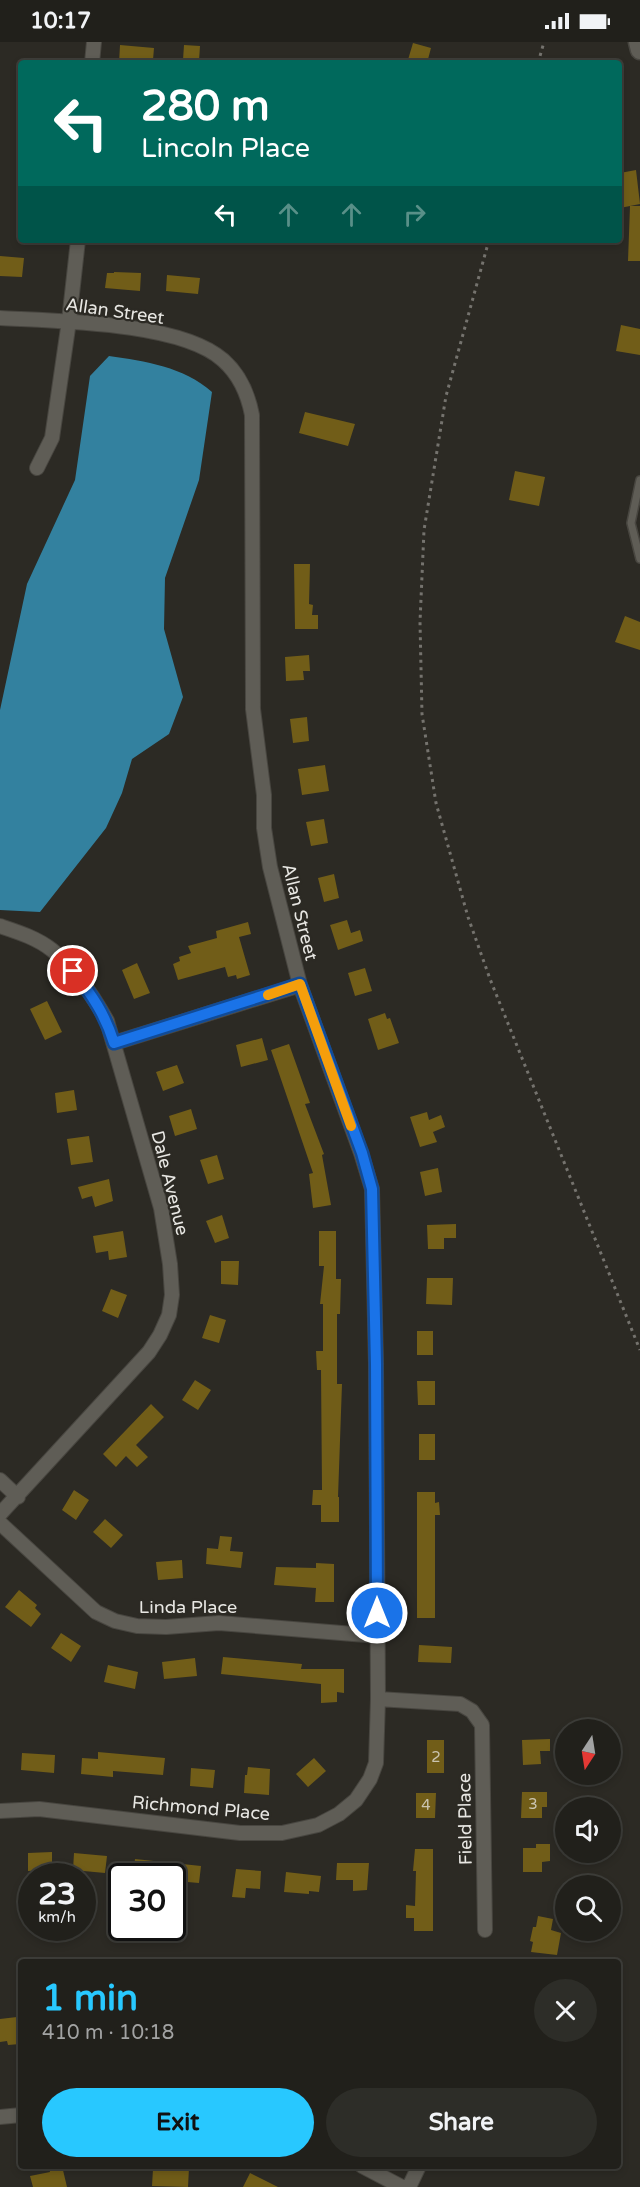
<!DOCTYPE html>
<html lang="en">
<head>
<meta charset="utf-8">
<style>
	body { margin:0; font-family:"Varela Round",sans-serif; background:#2d2d28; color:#f1f3f6; height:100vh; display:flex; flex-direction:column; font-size:22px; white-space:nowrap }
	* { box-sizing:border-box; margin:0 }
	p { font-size:20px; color:#a2a3a3 }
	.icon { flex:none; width:33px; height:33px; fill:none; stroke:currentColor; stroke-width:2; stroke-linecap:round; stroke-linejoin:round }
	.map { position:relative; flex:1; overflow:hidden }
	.drawer { position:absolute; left:18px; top:1917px; width:603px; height:210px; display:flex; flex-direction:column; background:#21201b; border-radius:6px; box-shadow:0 3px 9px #0003,0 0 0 2px #3e3e3a }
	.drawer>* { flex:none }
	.hud { position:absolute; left:18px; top:18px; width:604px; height:183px; border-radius:6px; box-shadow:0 3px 9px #0003,0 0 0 2px #3e3e3a; background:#00695c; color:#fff; overflow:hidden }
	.needle { width:39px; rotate:192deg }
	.tools { position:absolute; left:555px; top:1677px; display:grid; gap:12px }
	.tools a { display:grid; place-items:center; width:66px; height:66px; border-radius:50%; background:#21201b; box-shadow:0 3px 9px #0003,0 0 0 2px #3e3e3a; font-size:30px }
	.speed { position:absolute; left:18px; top:1821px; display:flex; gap:12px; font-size:30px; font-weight:700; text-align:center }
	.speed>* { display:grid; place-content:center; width:78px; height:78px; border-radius:50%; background:#21201b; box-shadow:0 3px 9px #0003,0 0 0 2px #3e3e3a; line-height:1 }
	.speed small { font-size:15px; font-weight:400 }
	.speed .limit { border:3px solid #111; border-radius:9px; background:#fff; color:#111 }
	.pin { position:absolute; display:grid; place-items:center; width:51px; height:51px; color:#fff; margin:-26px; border:3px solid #fff; border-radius:50%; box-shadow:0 2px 6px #0007 }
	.me { position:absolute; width:66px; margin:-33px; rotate:0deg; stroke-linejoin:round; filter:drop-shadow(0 0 4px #0008) }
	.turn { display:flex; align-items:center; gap:21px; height:126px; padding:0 24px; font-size:27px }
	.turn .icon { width:78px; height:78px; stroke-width:2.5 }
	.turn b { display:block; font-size:42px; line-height:51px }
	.lanes { display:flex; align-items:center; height:57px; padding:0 24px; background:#0003; justify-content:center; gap:30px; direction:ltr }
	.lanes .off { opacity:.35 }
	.round { display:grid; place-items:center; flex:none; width:63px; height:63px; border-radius:32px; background:#2d2d28 }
	.headline { display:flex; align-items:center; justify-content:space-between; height:102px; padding:0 24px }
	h1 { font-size:36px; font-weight:800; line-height:45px; color:#28c8ff }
	.button { display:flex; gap:12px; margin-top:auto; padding:12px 24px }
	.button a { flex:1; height:69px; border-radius:36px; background:#28c8ff; color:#111; font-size:24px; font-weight:800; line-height:69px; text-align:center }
	.button a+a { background:#2d2d28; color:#f1f3f6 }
	.status { display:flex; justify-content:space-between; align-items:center; height:42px; padding:0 30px; background:#21201b; direction:ltr }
	.status svg { height:16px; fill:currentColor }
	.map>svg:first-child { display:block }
</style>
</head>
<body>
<div class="status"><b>10:17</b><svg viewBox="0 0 49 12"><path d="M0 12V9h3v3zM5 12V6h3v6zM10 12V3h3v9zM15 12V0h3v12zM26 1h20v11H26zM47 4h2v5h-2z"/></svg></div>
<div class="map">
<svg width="640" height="2145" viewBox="0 0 640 2145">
	<rect width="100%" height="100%" fill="#2c2a24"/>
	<path fill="#33819f" d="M109,314C145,319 184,325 212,350L199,438L165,536L164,587L183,655L169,692L132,717L122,751L106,786L40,870L0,868V668L27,542L75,438L90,334Z"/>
	<path fill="#715d18" d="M413,1L431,6L427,21H407Z
		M120,3L154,6L153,18H149V21H119Z
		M184,3L200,4L199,19L183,18Z
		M636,128L640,162L630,164H640V219H628L630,164L620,166V131Z
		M0,214L24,216L22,235L0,234Z
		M114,230L141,231L140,249L105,246L107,231H114Z
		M167,233L200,236L198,252L166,249Z
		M621,283L640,287V313L616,309Z
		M305,370L355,382L348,404L299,391Z
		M515,429L545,435L539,464L509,458Z
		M294,522H310L309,562L313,563L312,573H318V587H295Z
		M625,574L640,580V608L615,600Z
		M309,613L310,629H303L304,638L286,639L285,615Z
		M307,675L309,699L293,701L290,677Z
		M325,723L329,749L302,753L298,727Z
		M324,777L328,801L311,804L306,780Z
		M334,832L339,856L324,860L318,836Z
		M347,878L351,891L360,888L363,899L338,908L330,883Z
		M248,880L251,892L239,895L250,933L237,937L236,933L228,935L225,925L178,938L173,922L180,919L179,915L191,911L188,904L217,896L216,889Z
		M137,921L150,951L134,957L122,928Z
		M365,926L372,949L355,954L348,931Z
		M47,959L62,990L45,998L30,967Z
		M385,971L387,977L390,976L399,1001L378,1008L368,977Z
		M262,996L268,1018L241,1025L236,1003Z
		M289,1002L310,1061L305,1062L324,1112L322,1113L331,1163L313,1166L309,1132L313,1131L271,1008Z
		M177,1023L184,1041L163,1049L156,1030Z
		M74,1048L77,1068L57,1071L55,1051Z
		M191,1067L197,1087L175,1094L169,1074Z
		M427,1070L429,1078L441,1073L445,1085L433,1090L437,1100L420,1105L410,1075Z
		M89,1094L93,1120L71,1123L67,1097Z
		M217,1113L224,1137L208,1142L200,1118Z
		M438,1126L442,1150L425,1154L420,1130Z
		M109,1137L113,1159L95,1165L92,1154L82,1157L78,1145Z
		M222,1173L229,1196L215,1201L206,1179Z
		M456,1182V1196H444V1207H428L427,1183Z
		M123,1189L127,1215L109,1218L108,1209L96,1211L93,1194Z
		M319,1189H336V1237H341L340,1272H337V1342H342L338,1455H339V1480H321V1463H312L313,1448H322L321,1328H317L316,1309H323V1262H320L324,1224H319Z
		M221,1219H239L238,1243L221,1242Z
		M427,1236H453L452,1263L426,1262Z
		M111,1247L127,1253L118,1276L102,1269Z
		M210,1273L226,1278L219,1301L202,1296Z
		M417,1289H433V1313H417Z
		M195,1338L211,1348L198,1368L182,1358Z
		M417,1339H435V1363H418Z
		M151,1362L164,1375L136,1403L148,1415L137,1425L126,1414L116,1425L103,1412Z
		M419,1392H435V1418H419Z
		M74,1448L89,1458L76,1478L62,1468Z
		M417,1450H435V1461L439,1460L440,1473H435V1576H417Z
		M105,1477L123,1493L111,1506L93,1490Z
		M220,1494L232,1495L230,1509L243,1510L241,1526L206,1522L207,1506L218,1507Z
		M182,1518L183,1536L158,1538L156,1520Z
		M316,1521L334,1522V1560H315L316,1546L274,1543L276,1525L316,1526Z
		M19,1548L37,1563L35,1566L41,1572L31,1585L5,1565Z
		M61,1591L81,1604L71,1620L51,1606Z
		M419,1603L452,1605L451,1621L418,1620Z
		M223,1615L302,1622L301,1627H344V1651L337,1650V1660L321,1661V1642L221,1632Z
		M195,1616L197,1634L164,1637L162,1620Z
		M108,1623L138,1630L135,1647L104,1640Z
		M550,1697V1709H540L541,1722L523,1723L522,1698Z
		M427,1698H444V1731H427Z
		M98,1710L165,1716L163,1733L113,1729V1735L81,1732L82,1716L98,1717Z
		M22,1711L55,1713L54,1731L21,1728Z
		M314,1716L326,1729L308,1745L296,1732Z
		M248,1725L270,1727L269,1753L244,1751L245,1733H247Z
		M191,1726L215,1728L213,1746L190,1744Z
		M522,1750H547V1765H542V1776H521Z
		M416,1751H436L435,1776H416Z
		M536,1802H550V1819L542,1820V1830H523V1806H536Z
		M415,1807H433V1889H414V1876H406V1863L415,1864L416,1829H413Z
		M52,1810V1828L28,1829V1811Z
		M74,1811L107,1814L105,1831L73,1828Z
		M135,1817L201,1824L199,1841L176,1839V1834H133Z
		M337,1821H369L367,1848L353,1849V1838H336Z
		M236,1827L261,1829L260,1847L246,1846L245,1856L232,1855Z
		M286,1830L321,1834L319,1850L309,1849V1852L284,1850Z
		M538,1874L553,1877L551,1888L561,1891L557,1913L531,1910L533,1900L530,1899L533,1885H536Z
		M17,1975L20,2002L8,2003L7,1999L0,2000V1977Z
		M62,2124L67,2145H33L30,2134L50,2130L49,2126Z
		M173,2126H189L188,2145L152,2144L153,2127L173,2128Z
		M250,2131L278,2145H243Z"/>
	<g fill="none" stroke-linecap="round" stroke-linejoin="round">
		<g stroke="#484640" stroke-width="10">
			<path id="lane" d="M640,438L631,481L640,517"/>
		</g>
		<g stroke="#484640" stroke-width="16">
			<path id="street" d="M92,21L94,0
				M0,276C56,279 181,280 223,318C240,333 248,352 252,373L253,667L264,753V786L270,825L300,943L361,1111L372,1147L376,1322L378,1657L376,1721L370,1737L356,1758L339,1772L318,1783L282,1791H240L39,1767L0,1769
				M37,426L52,396L69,279L78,198
				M0,884C18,890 37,896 52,908C75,926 93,954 107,979L161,1166L170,1222L172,1253L169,1273L160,1293L149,1310L0,1472
				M114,1001L300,943
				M0,1438L18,1455
				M0,1481L96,1570L115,1579L137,1584L166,1585L219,1581L378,1594
				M378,1657L460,1662L472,1669L482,1683L485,1888
				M0,2075L21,2073
				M362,2124L402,2145
				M409,2145L419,2124"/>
		</g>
		<g stroke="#484640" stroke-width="21">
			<path id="secondary" d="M638,0L640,8"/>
		</g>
		<path stroke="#75736e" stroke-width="3" stroke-dasharray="3 4.5" stroke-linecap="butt" d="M538,21L544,0
			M489,198L446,354L424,488L420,580L422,672L436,761L468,875L490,937L640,1308"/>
		<use href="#lane" stroke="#5f5d56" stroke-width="7"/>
		<use href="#street" stroke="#5f5d56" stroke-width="14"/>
		<use href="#secondary" stroke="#5f5d56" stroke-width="18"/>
	</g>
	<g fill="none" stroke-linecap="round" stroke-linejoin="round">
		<g stroke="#114b97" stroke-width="15">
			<path id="route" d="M73,929C92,953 105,972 114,1001L300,942L362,1111L372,1147L376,1322L377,1571"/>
		</g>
		<use href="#route" stroke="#1a73e8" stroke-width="10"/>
		<path stroke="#f59e0b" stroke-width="10" d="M268,953L300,942L351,1084"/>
	</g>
	<g text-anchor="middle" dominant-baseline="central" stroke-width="4.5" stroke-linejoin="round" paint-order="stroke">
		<g font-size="15" fill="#cac4b0">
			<text x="436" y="1715">2</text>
			<text x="533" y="1762">3</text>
			<text x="426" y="1763">4</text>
		</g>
		<g font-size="18" fill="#e8e7e3" stroke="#2c2a24">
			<text transform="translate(115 269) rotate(8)">Allan Street</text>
			<text transform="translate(300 870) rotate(76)">Allan Street</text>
			<text transform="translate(170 1141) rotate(76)">Dale Avenue</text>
			<text x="188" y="1565">Linda Place</text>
			<text transform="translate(201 1766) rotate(5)">Richmond Place</text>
			<text transform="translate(465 1777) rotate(-91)">Field Place</text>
		</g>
	</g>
</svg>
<div class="tools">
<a><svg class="needle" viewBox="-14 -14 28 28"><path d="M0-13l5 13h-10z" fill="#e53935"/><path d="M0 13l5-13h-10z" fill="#a2a3a3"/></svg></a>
<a><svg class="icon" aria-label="sound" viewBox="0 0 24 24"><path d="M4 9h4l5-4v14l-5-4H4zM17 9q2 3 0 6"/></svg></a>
<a><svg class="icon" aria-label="search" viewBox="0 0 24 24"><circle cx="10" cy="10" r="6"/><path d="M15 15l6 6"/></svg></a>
</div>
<div class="speed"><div>23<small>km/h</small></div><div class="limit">30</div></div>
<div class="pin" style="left:73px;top:929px;background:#d93025"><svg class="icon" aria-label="arrive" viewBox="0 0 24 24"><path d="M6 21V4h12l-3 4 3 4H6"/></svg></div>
<svg class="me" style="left:377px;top:1571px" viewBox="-20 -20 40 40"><circle r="17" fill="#1a73e8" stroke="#fff" stroke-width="3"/><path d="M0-11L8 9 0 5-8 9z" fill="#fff"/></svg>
<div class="hud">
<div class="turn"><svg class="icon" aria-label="left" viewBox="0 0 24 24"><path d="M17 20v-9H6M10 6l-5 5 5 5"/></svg><div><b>280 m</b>Lincoln Place</div></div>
<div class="lanes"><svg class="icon" aria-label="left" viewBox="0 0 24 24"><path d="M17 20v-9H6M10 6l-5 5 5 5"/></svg><svg class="icon off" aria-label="ahead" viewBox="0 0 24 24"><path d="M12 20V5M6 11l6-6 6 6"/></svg><svg class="icon off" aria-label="ahead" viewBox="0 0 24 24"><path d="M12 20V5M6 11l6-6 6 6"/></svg><svg class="icon off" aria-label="right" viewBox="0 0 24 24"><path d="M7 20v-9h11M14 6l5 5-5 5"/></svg></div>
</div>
<section class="drawer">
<div class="headline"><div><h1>1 min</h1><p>410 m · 10:18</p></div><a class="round"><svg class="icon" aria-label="close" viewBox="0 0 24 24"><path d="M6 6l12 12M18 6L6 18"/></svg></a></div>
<div class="button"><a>Exit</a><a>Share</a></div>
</section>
</div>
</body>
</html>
